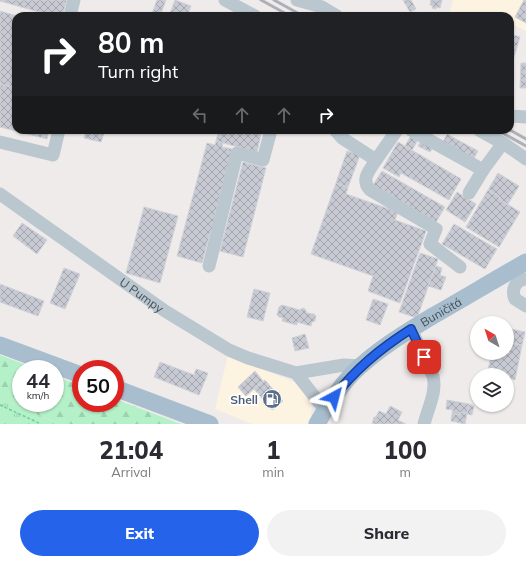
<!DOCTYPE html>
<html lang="en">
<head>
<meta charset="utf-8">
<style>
	body { margin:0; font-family:Mulish,sans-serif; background:#f2f2f3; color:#2b2b33; height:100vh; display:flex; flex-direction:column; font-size:15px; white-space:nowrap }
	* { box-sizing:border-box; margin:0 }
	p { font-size:13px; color:#7c7c81 }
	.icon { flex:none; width:22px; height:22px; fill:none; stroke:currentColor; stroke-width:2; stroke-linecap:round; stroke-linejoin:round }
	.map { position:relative; height:424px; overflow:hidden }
	.side { display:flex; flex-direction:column; background:#fff; flex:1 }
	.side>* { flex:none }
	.top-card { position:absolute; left:12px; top:12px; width:502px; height:122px; border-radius:12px; box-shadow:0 1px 3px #0004; background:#202124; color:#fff; overflow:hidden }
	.needle { width:26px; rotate:321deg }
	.fabs { position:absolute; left:470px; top:316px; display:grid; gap:8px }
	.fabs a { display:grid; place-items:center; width:44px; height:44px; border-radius:50%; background:#fff; box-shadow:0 1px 3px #0004; font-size:20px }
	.speed { position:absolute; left:12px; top:360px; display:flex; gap:8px; font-size:20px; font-weight:700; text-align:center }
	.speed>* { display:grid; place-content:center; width:52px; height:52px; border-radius:50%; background:#fff; box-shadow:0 1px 3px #0004; line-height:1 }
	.speed small { font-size:10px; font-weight:400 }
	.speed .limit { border:6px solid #d22; background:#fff; color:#111 }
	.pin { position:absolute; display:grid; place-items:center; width:34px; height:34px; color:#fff; margin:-17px; border-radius:8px; box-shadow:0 2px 6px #0006 }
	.me { position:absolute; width:44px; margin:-22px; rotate:38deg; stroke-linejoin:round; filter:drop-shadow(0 0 3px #0008) }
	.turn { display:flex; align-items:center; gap:14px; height:84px; padding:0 20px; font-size:18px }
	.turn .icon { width:52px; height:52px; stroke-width:2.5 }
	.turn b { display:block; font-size:28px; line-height:34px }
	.lanes { display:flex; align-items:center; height:38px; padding:0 20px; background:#0003; justify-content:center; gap:20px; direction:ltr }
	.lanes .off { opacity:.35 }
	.eta { display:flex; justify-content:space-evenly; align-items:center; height:68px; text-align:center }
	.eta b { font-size:24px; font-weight:800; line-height:28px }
	.primary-button { display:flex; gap:8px; margin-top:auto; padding:8px 20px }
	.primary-button a { flex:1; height:46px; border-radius:24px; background:#2563eb; color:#fff; font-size:16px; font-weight:800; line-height:46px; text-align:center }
	.primary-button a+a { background:#f2f2f3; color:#2b2b33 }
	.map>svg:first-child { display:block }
</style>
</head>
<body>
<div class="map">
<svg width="526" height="424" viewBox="0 0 526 424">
	<defs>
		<pattern id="grass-tufts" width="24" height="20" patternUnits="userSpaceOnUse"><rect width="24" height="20" fill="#b4f1c8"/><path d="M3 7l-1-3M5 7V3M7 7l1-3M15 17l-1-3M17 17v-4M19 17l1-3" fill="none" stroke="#9cd0ae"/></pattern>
		<pattern id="forest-firs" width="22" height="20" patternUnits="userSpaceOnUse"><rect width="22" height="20" fill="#b4f1c8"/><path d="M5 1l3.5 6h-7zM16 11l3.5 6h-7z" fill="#9cd0ae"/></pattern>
		<pattern id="building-cross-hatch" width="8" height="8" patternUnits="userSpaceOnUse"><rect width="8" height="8" fill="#c7cad2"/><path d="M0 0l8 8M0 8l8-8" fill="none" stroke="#a3a6ad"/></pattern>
	</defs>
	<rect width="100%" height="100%" fill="#efebeb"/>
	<path fill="#fdf3e1" d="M453,0H526V31L510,23V16H449Z
		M228,355L301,385L308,394L312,408L310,420L307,424H252L215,409Z"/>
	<path fill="url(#grass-tufts)" d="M0,399L60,424H0Z"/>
	<path fill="url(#forest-firs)" d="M0,355L37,369H21V403H55V376L81,386V403H115V399L181,424H60L0,399Z"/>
	<path fill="url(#building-cross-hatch)" stroke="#cfd2d8" d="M0,0H67L62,16H53L0,1Z
		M157,0H166L160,16H151Z
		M175,0L191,6L187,16H169Z
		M403,0H411L416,9L410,12Z
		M431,0H442L440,8L437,7L436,9L432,8L433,6L430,5Z
		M524,0H526V23L515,17Z
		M0,11L17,16L16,88L0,84Z
		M510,34L520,37L510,70Z
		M521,63H526V88H520Z
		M0,84L16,88V130H49L47,139L0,127Z
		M86,130H105L101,142L84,138Z
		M219,130H262L257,152L216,141Z
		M412,134L419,138L412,150L405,146Z
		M447,134L478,151L473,160L443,142Z
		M422,139L434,146L430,152L418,146Z
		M216,141L223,143L222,147L232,149L214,219L218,220L215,231L211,230L202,263L177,256L207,143L215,145Z
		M398,142L461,179L449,200L401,173L399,177L383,168Z
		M347,151L360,155L348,187L336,183Z
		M243,162L266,168L243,257L220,251Z
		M382,171L445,207L436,222L373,185Z
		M498,173L519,186L508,204L499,199L500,197L488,190Z
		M336,183L348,187L346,194L398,212L395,220L426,231L400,303L368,291L373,276L311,254Z
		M488,190L500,197L499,199L520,212L499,247L466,227Z
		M457,192L476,204L465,222L446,210Z
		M144,207L178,216L160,283L126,273Z
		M22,223L47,240L37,254L13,236Z
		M454,224L497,249L485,269L442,244Z
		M420,253L438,259L417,318L399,312Z
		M436,266L442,268L440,275L446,277L441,290L428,286Z
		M64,268L80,274L65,309L50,303Z
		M0,284L44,301L38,316L0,302Z
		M254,289L270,293L263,321L247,317Z
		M373,299L388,304L380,325L366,320Z
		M282,305L300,310L303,308L305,309L307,313L314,314L316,316L315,321L312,322L311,326L297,322V325L282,321L283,318L279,317L277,315L279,307Z
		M507,328L525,332L522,345L507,342Z
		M305,334L309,348L295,351L292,338Z
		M507,342L522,345L515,380L507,378V375L487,374L492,353H507Z
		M160,362L194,375L196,369L208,373L199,395L154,377Z
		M255,371L263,381L246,396L238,387Z
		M265,380L283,401L272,410L254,389Z
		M447,400L469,404L467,414L461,412L459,413V415L452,414L453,410L446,409Z
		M469,404L474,406L472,415L467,414Z
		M390,406L402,412L398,420L406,424H372L374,417H376L379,411L386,414Z
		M461,412L467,414L465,424L451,421L452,414L460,415Z"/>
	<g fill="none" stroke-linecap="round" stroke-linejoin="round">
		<path stroke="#6bd198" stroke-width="1.5" stroke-dasharray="3 2" stroke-linecap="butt" d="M0,405L41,424"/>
		<g stroke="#bbc7cf" stroke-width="13">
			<path d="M225,0L255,16"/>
			<path d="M297,0L322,7L337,16"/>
			<path d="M70,16L74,0"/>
			<path d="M510,116L526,117"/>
			<path d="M335,130L342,138L376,160L397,130"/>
			<path d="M411,130L483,170L503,143"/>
			<path d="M479,130L506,145L526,159"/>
			<path d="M0,142L53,155L59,130"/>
			<path d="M376,160C370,170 360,179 370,190L436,229L430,244L460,267"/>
			<path d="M469,193L483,170"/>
			<path id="s1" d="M0,194L165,311L229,350L248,358L296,373L325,410"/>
			<path d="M209,266L237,153L263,160L271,130"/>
			<path d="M526,279C515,280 511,290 515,299L526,306"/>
			<path d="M411,329L433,376C437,392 428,408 424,424"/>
			<path d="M296,373L344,365L360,366"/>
		</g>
		<g stroke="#a8bdcd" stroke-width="17">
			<path d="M0,345L81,375"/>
			<path d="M115,388L210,424"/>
			<path id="s2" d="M317,424C327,406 338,389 352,374C375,351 403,334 431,317C463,299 494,280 526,262"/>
		</g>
		<path stroke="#adb1b7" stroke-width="3" d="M261,0L290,16
			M274,0L303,16
			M497,130L526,146
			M510,130L526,139"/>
	</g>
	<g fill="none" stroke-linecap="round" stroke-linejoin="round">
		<g stroke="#184099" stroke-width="10">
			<path id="route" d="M334,397C356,368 381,348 411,329L424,357"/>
		</g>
		<use href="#route" stroke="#2563eb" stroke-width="7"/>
	</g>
	<defs>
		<g id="fuel-disc" transform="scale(1)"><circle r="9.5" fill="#5c6f8a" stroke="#fff"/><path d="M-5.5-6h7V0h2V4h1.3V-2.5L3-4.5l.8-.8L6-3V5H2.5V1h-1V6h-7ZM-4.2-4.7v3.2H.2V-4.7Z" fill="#fff"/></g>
	</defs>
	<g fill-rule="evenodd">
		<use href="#fuel-disc" x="272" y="399"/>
	</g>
	<g text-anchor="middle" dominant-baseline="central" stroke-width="3.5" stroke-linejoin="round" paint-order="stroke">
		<g font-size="12" fill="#43505a" stroke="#fff">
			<text stroke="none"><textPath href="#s1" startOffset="174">U Pumpy</textPath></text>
			<text stroke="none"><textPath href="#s2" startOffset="170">Buničitá</textPath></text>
		</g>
		<g font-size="12" font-weight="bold" fill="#4e5e75" stroke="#fff" text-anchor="end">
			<text x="258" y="399">Shell</text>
		</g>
	</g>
</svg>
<div class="fabs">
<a><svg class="needle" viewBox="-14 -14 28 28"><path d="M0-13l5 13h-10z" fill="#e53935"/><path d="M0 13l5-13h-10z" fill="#7c7c81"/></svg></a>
<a><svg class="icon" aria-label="layers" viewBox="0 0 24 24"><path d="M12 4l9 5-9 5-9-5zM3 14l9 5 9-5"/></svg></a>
</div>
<div class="speed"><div>44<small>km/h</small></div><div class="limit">50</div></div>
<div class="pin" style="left:424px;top:357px;background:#d93025"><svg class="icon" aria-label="arrive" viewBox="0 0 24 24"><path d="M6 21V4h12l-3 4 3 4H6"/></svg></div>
<svg class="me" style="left:334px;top:397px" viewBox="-20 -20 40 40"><path d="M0-17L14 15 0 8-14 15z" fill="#2563eb" stroke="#fff" stroke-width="4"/></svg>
<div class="top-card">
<div class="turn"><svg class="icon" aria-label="right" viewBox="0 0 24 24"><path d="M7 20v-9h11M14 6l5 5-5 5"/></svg><div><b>80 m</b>Turn right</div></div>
<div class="lanes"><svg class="icon off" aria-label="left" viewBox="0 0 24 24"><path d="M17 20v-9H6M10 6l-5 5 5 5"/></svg><svg class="icon off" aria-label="ahead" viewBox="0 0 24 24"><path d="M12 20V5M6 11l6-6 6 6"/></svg><svg class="icon off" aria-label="ahead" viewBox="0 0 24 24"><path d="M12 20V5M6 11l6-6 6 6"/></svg><svg class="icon" aria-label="right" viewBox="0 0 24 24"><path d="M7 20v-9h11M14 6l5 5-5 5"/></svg></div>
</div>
</div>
<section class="side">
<div class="eta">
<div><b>21:04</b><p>Arrival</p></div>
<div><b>1</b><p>min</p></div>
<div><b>100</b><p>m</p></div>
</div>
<div class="primary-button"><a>Exit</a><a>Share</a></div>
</section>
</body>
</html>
